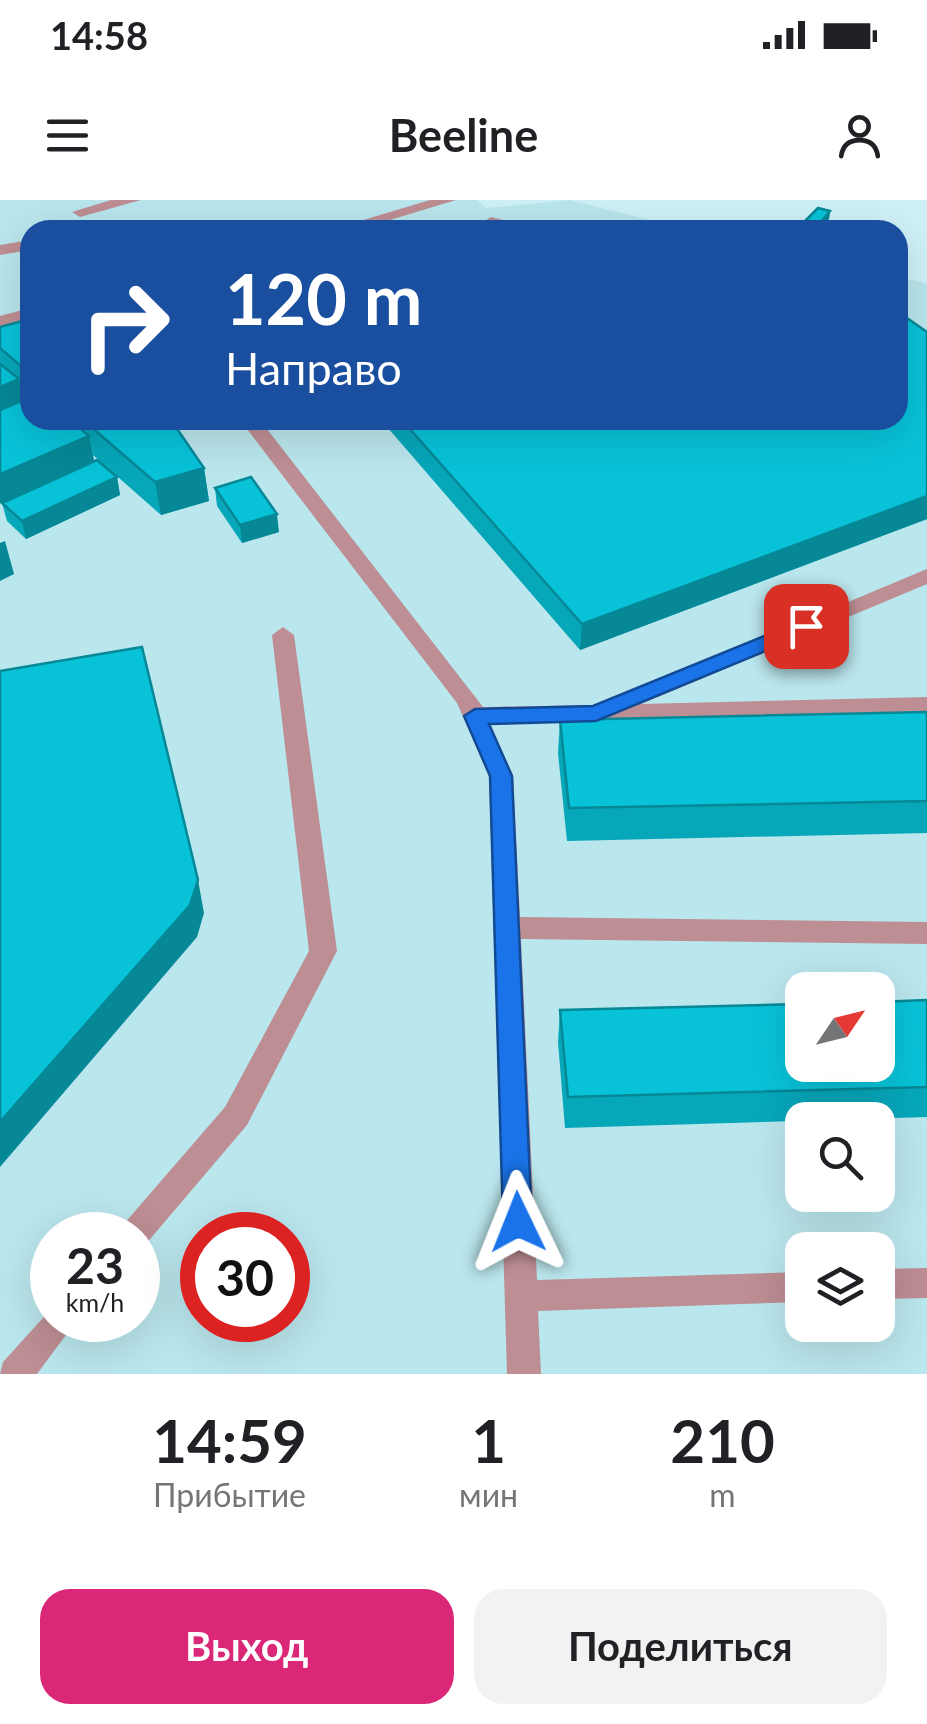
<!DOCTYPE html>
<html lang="ru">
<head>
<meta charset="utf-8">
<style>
	body { margin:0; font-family:Lato,sans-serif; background:#f2f2f2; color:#202124; height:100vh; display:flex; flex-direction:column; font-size:38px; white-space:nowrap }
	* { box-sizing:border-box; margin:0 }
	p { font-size:32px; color:#757577 }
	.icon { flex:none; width:55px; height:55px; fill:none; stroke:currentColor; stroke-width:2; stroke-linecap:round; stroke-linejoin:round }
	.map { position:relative; height:1174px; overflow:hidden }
	.details { display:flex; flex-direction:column; background:#fff; flex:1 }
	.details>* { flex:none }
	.top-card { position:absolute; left:20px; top:20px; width:888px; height:210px; border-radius:30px; box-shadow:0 10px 40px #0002; background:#1a4fa0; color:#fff; overflow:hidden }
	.needle { width:65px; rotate:55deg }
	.fabs { position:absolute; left:785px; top:772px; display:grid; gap:20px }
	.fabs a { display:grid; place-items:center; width:110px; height:110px; border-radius:20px; background:#fff; box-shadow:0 10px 40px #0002; font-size:50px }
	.speed { position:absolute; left:30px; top:1012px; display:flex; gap:20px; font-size:50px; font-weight:700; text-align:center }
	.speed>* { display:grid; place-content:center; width:130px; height:130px; border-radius:50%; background:#fff; box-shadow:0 10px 40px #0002; line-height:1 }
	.speed small { font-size:25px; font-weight:400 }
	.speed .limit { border:15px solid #d22; background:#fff; color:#111 }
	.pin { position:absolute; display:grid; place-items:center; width:85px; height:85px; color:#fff; margin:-42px; border-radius:20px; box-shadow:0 5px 15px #0006 }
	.me { position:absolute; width:110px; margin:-55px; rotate:358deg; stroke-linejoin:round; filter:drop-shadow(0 0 8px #0008) }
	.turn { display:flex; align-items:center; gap:35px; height:210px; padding:0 40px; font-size:45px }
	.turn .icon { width:130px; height:130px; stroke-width:2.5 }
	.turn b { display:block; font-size:70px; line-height:85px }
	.eta { display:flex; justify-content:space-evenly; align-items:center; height:170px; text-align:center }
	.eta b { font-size:60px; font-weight:700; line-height:70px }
	.primary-button { display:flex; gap:20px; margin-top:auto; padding:20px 40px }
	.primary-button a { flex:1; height:115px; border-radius:30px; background:#db2777; color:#fff; font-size:40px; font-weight:700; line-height:115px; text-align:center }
	.primary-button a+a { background:#f2f2f2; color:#202124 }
	.status { display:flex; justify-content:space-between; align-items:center; height:70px; padding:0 50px; background:#fff; direction:ltr }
	.status svg { height:28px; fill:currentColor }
	header { display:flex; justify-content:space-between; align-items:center; height:130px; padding:0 40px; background:#fff; font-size:45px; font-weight:700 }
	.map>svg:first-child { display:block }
</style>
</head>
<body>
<div class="status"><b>14:58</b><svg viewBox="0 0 49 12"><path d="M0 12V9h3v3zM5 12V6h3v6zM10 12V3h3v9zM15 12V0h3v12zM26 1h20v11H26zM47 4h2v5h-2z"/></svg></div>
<header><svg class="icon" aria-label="menu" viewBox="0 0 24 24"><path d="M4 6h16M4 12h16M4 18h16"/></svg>Beeline<svg class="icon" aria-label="person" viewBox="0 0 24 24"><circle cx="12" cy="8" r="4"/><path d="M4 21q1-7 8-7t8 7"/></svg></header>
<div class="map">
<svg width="927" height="1174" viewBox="0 0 927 1174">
	<rect width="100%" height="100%" fill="#cef1f7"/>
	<path fill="#bae6ed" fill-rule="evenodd" d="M0,0H477L486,8L570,0L690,30H30V220H898V76L927,84V1174H0ZM802,790H878V865H802ZM802,920H878V995H802ZM52,1035H138V1120H52ZM202,1035H288V1120H202ZM802,1050H878V1125H802Z"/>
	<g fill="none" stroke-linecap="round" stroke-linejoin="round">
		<path fill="#bd8e93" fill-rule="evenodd" d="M111,0H141L80,17L72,12Z
			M430,0H456L357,30H330Z
			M491,17L527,26L529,30L485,26L483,22Z
			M30,40V50L0,55V45Z
			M30,108V119L0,127V116Z
			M240,220H260L483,507L602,505L927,369V384L641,504L927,497V513L490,524L513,576L520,717L927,722V744L521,739L537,1080L802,1072V1102L538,1111L541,1174H507L489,576L457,503Z
			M283,427L294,435L337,751L247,925L145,1045L138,1048V1035H118L123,1025L225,907L309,751L272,435Z
			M927,1068V1098L878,1099V1069Z
			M52,1108V1120H77L37,1174H0L3,1162Z"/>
	</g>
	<path fill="#07a7ba" d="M830,11L829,19L820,30L805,29L806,20Z
		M30,119V220H171L204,268L209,301L161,315L93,255L94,261L117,277L120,295L26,339L7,321L2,303L79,268L0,303V127Z
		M927,132V319L580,450L381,220H898Z
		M215,288L279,332L242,343L217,306Z
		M927,512V633L567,641L558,553L560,520Z
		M927,800V917L565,928L558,842L560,810Z"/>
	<path fill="#068897" d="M830,11L829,19L818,30L819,24Z
		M19,179L25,205L0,215V187Z
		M89,236L94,261L0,303V274Z
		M204,268L209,301L161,315L155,282Z
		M117,277L120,295L26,339L22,321Z
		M927,296V319L580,450L582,424Z
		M277,314L279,332L242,343L240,325Z
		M5,341L14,374L0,381V343Z
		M198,680L204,713L197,737L0,967V922Z"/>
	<path fill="#08c2d8" stroke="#068897" stroke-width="2.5" d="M818,8L830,11L819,24L806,20Z
		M907,118L927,132V296L582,424L402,220H898V121Z
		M30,119V174L0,148V127Z
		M0,164L19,179L0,187Z
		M30,197V220H70L89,236L0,274V210Z
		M83,220H171L204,268L155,282Z
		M97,260L117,277L22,321L2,303Z
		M251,277L277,314L240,325L215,288Z
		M142,447L198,680L190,705L0,922V471Z
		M927,512V601L569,608L560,520Z
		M927,800V887L568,897L560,810L802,804V865H878V802Z"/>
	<path fill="#1a73e8" stroke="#114b97" stroke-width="2.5" d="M806,419L814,421V431L596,521L489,524L512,576L532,1022L528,1032L518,1035L508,1032L503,1022L490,576L464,516L475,509L593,506Z"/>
</svg>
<div class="fabs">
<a><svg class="needle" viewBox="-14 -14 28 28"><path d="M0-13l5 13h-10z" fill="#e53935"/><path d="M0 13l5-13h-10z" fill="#757577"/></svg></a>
<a><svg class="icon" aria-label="search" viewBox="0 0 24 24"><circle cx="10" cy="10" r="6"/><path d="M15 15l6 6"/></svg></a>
<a><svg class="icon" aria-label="layers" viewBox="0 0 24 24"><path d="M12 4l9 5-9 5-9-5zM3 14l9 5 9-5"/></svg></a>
</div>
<div class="speed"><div>23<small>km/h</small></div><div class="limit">30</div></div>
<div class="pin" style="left:806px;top:426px;background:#d93025"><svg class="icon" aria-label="arrive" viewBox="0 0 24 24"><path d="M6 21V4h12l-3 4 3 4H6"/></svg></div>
<svg class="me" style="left:518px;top:1022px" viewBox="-20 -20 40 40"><path d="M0-17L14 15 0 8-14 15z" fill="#1a73e8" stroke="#fff" stroke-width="4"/></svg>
<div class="top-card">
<div class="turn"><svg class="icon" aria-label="right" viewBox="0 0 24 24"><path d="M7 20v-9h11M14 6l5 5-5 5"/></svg><div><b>120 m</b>Направо</div></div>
</div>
</div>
<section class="details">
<div class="eta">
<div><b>14:59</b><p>Прибытие</p></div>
<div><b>1</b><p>мин</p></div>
<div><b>210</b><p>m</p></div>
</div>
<div class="primary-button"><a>Выход</a><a>Поделиться</a></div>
</section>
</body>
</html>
